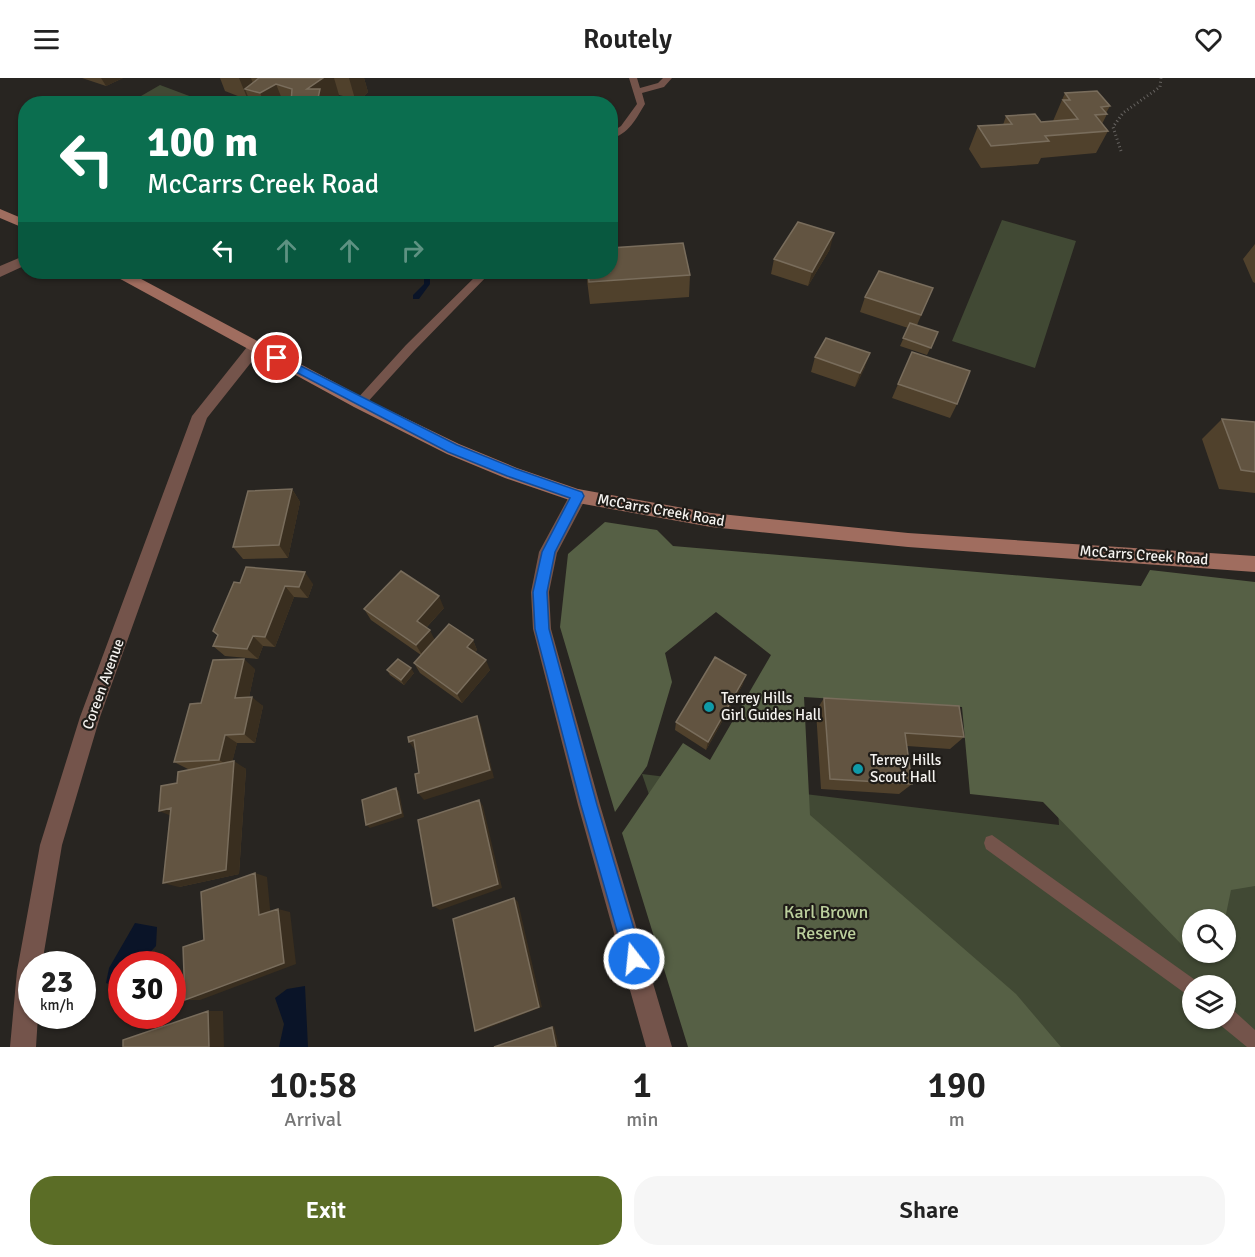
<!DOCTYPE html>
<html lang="en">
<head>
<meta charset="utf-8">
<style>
	body { margin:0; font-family:Signika,sans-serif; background:#f6f6f6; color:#222; height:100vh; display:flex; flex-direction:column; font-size:22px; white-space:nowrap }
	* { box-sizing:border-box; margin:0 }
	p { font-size:20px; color:#767676 }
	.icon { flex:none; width:33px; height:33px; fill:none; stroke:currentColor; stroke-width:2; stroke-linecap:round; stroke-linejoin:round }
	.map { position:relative; height:969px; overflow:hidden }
	.panel { display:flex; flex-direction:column; background:#fff; flex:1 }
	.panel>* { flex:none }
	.guide { position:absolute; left:18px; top:18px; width:600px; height:183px; border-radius:24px; box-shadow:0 2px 4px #0004; background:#0b6e4f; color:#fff; overflow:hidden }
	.fabs { position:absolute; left:1182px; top:831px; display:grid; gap:12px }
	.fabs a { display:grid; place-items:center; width:54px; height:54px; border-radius:50%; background:#fff; box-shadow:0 2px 4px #0004; font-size:30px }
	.speed { position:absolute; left:18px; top:873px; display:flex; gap:12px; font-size:30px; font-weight:700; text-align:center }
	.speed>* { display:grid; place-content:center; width:78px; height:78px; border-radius:50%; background:#fff; box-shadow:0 2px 4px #0004; line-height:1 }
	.speed small { font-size:15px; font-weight:400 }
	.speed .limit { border:9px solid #d22; background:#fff; color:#111 }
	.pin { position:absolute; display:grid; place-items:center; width:51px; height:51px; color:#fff; margin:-26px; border:3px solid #fff; border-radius:50%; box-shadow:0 2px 6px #0007 }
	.me { position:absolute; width:66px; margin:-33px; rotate:344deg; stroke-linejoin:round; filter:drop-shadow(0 0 4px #0008) }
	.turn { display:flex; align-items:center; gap:21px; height:126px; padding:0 30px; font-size:27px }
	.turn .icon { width:78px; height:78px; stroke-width:2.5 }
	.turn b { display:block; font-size:42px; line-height:51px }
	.lanes { display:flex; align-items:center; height:57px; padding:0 30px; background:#0003; justify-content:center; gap:30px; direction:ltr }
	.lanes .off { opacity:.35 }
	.eta { display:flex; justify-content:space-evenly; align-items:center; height:102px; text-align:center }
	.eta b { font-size:36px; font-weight:600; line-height:42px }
	.action { display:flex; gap:12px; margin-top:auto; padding:12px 30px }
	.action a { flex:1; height:69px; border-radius:24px; background:#5b6d26; color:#fff; font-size:24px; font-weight:600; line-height:69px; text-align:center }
	.action a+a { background:#f6f6f6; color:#222 }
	header { display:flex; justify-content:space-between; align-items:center; height:78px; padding:0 30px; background:#fff; font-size:27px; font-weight:600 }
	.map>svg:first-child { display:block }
</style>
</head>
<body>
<header><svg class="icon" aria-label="menu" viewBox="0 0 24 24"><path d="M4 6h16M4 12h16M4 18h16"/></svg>Routely<svg class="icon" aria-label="heart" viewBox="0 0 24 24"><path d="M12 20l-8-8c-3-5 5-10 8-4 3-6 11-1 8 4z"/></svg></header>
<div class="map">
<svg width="1255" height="969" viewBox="0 0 1255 969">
	<rect width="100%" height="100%" fill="#282521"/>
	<path fill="#414934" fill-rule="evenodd" d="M160,7L208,25H129Z
		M1002,142L1076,163L1035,290L952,263Z
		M1045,552L1255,569V969H735L642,696L1059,747ZM1192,842H1226V874H1192ZM1192,908H1226V940H1192Z"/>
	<path fill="#566045" d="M605,444L657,452L673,468L1141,508L1150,492L1255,504V808L1231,812L1225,841L1192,842V870L1183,868L1043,724L970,716L962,629L804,619L810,737L1016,916L1061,969H688L622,755L683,665L710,682L771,577L716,534L665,575L672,604L647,688L615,734L560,549L568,476Z"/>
	<path fill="#0a1428" d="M135,845L157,849L156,868L139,886H122L121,910L106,905L109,890Z
		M305,908L308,969H279L284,946L275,920L287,911Z"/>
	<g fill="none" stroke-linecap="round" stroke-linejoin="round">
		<path fill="#0a1428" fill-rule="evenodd" d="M424,194H430V206L419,221H413V217L424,206Z"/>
		<path stroke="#666360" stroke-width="3" stroke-dasharray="1 3" stroke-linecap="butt" d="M1121,73L1113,49L1123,35L1160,9L1161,0"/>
		<path fill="#74544b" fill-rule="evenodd" d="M629,0H637L640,10L658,5L663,0H672L664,9L642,15L645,26C636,41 629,56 610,61V55L621,48L637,26Z
			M480,194H491L414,273L364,328H356L354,325L356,322L406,267Z
			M992,757L1198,904L1200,908H1192V919L1186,916L986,771L984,765L986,759Z
			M1226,930L1233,932L1255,952V969H1247L1219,946L1217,940H1226Z"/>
		<path fill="#74544b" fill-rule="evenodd" d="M26,177V187L0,199V188Z
			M256,263L263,268L261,272L207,340L100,639L62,767L42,886H32V938H38L36,969H10L17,893L40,767L80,639L192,338L251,264Z
			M578,411L584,413L587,418L557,475L549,514L551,551L600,727L672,969H646L578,727L533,551L531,514L539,474L572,413Z"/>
		<path fill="#a06d5f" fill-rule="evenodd" d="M0,131L26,142V151L0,140Z
			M111,194H128L366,321L459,366L517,390L578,411L711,435L908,455L1255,478V494L908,469L711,449L578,425L505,400L447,376L354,329L113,197Z"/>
	</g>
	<path fill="#50412c" d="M82,0H123L106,8Z
		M220,0H364L368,14L363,19L355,21L339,17L325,26H251L249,21L248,22L225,13Z
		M1065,15L1110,28L1106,35L1107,36L1102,46L1108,53L1096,75L1041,80L1038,86L981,90L969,71L978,48L1003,47L1006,38L1041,44L1053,43Z
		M1255,166V205L1253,204L1243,181Z
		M830,171L808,208L771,196L774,181Z
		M586,194H610L690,197L689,219L590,226Z
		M933,210L917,247L938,254L927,277L900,268L908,250L860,234L865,219Z
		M815,279L865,289L855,309L811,294Z
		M898,306L957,326L950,340L892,320Z
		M1222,341L1255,344V415L1219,411L1202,361Z
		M292,411L300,424L288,480L243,481L233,469Z
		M240,505L313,506L308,520L294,519L275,569L263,568L258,581L225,578L213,568L218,557L213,553Z
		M444,530L426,550L435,562H473L477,572L475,574L490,592L462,625L420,595L414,585L421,577L371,542L364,531Z
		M255,591L249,619L263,628L255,665H237L232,684L246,691L239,796L179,809L177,705L195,691H188L174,684L201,625Z
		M387,592L414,595L404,607L390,597Z
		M743,606L706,672L675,652L676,644Z
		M824,620L964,659L950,671L907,668L912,706L899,716L821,711L816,633Z"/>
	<path fill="#392e1f" d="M101,0H123L106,8Z
		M239,0H251L256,14L245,11L249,21L248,22Z
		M323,0H334L339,17L325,26H317L307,11Z
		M349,0H364L368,14L363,19L355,21Z
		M276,6L284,26H265L260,15Z
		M834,155L830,171L808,208L812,194Z
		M870,275L865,289L855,309L860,295Z
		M292,411L300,424L288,480L279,467Z
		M305,494L313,506L308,520L299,509Z
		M285,508L294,519L275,569L265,559Z
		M439,518L444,530L422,554L417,543Z
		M430,552L435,563L422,577L416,567Z
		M253,558L263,568L258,581L247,571Z
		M473,562L477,572L471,579L467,569Z
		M244,581L255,591L247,629L235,620Z
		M486,582L490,592L462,625L457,616Z
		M411,590L414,595L404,607L401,602Z
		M746,597L743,606L706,672L708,664Z
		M252,619L263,628L255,665L244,656Z
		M477,638L481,647L494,700L424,722L418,715Z
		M225,657L237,665L231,689L219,682Z
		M414,662L415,672L409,664Z
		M234,683L246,691L239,796L179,809L163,805Z
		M396,710L399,714L404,739L370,750L366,747Z
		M479,722L483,728L502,810L440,832L433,828Z
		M171,730L174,739L159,733Z
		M255,795L267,799L271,841L259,837Z
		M514,820L518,824L542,929L480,953H475Z
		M278,831L290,834L296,886L200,922H185Z
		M208,933H223L224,969H209Z
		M554,948L559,969H556L552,949Z"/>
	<path fill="#625441" stroke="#796d5c" stroke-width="1.5" d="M259,0H323L307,11H320L317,25L313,26H291L292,11L276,6L260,15L245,11Z
		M1097,13L1110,28L1101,29L1107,36L1095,37L1108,53L1045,58L1049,63L991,68L978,48L1012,46L1006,38L1035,36L1041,44L1078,41L1063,22H1070L1065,15Z
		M798,144L834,155L812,194L774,181Z
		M683,165L690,197L589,204L588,194H610V170Z
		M879,193L933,210L921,237L865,219Z
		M910,245L938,254L931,270L903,260Z
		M826,260L870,275L860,295L815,279Z
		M912,274L970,293L957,326L898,306Z
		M1222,341L1255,344V394L1241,392Z
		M292,411L279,467L233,469L248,413Z
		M246,489L305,494L299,509L285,508L265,559L253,558L247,571L213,568L218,557L213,553L234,504L240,505Z
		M401,493L439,518L417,543L430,552L416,567L364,531Z
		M449,546L473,562L467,569L486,582L457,616L414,585Z
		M715,579L746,597L708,664L676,644Z
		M244,581L235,620L252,619L244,656L225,657L219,682L174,684L190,626L201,625L213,582Z
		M398,581L411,590L401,602L387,592Z
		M824,620L959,628L964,659L905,655L912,706L830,701Z
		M477,638L490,692L418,715L415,696L419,695L414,662L409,664L408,659Z
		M234,683L226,792L163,805L171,730L159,733L161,708L177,705L178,694Z
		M396,710L401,735L366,747L362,722Z
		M479,722L498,806L433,828L418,742Z
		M255,795L259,837L278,831L284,885L185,922L183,869L204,862L201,814Z
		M514,820L539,929L475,953L453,841Z
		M208,933L209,969H123V962Z
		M552,949L556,969H494Z"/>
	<path fill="#1a73e8" stroke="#114b97" stroke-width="1.5" d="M277,276L457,367L516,391L582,414L584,418L555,474L547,514L549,551L597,727L643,881L640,887L634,890L627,887L625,881L581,727L535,551L533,514L542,474L570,420L507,398L448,374L273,282V277Z"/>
	<g fill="#0f9aa8" stroke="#1f1c18" stroke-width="2">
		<circle cx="709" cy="629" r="6"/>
		<circle cx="858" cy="691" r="6"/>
	</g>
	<g text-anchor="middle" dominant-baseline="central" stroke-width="4.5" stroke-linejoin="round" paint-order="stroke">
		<g font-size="15" fill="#f5f3f0" stroke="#1f1c18">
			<text transform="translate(661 432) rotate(10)">McCarrs Creek Road</text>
			<text transform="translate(1144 477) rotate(4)">McCarrs Creek Road</text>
			<text transform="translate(103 606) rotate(-70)">Coreen Avenue</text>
		</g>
		<g font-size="15" fill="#f5f3f0" stroke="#1f1c18" text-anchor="start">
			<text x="721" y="620">Terrey Hills<tspan x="721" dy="17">Girl Guides Hall</tspan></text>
			<text x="870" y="682">Terrey Hills<tspan x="870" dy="17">Scout Hall</tspan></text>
		</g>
		<g font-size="18" fill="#bcd09d" stroke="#1f1c18">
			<text x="826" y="834">Karl Brown<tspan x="826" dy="21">Reserve</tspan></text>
		</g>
	</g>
</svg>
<div class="fabs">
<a><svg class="icon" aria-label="search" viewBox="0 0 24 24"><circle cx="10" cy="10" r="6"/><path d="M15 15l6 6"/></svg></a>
<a><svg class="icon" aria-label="layers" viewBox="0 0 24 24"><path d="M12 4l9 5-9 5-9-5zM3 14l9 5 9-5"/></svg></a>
</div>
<div class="speed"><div>23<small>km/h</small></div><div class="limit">30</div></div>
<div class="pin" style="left:277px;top:280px;background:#d93025"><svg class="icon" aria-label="arrive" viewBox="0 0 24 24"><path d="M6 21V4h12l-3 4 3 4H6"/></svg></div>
<svg class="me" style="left:634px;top:881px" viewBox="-20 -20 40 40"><circle r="17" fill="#1a73e8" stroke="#fff" stroke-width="3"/><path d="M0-11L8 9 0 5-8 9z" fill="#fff"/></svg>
<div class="guide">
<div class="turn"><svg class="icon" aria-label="left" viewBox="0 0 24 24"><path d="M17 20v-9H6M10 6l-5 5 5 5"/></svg><div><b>100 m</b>McCarrs Creek Road</div></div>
<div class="lanes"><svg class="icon" aria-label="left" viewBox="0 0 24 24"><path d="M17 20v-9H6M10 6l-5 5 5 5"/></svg><svg class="icon off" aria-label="ahead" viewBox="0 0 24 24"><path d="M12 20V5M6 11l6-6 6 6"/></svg><svg class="icon off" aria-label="ahead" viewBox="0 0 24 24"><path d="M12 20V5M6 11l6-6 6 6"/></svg><svg class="icon off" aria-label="right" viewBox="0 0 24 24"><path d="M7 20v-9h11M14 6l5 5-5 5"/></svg></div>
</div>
</div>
<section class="panel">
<div class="eta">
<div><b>10:58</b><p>Arrival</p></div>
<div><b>1</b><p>min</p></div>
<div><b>190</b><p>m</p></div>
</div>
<div class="action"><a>Exit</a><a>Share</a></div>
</section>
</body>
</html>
